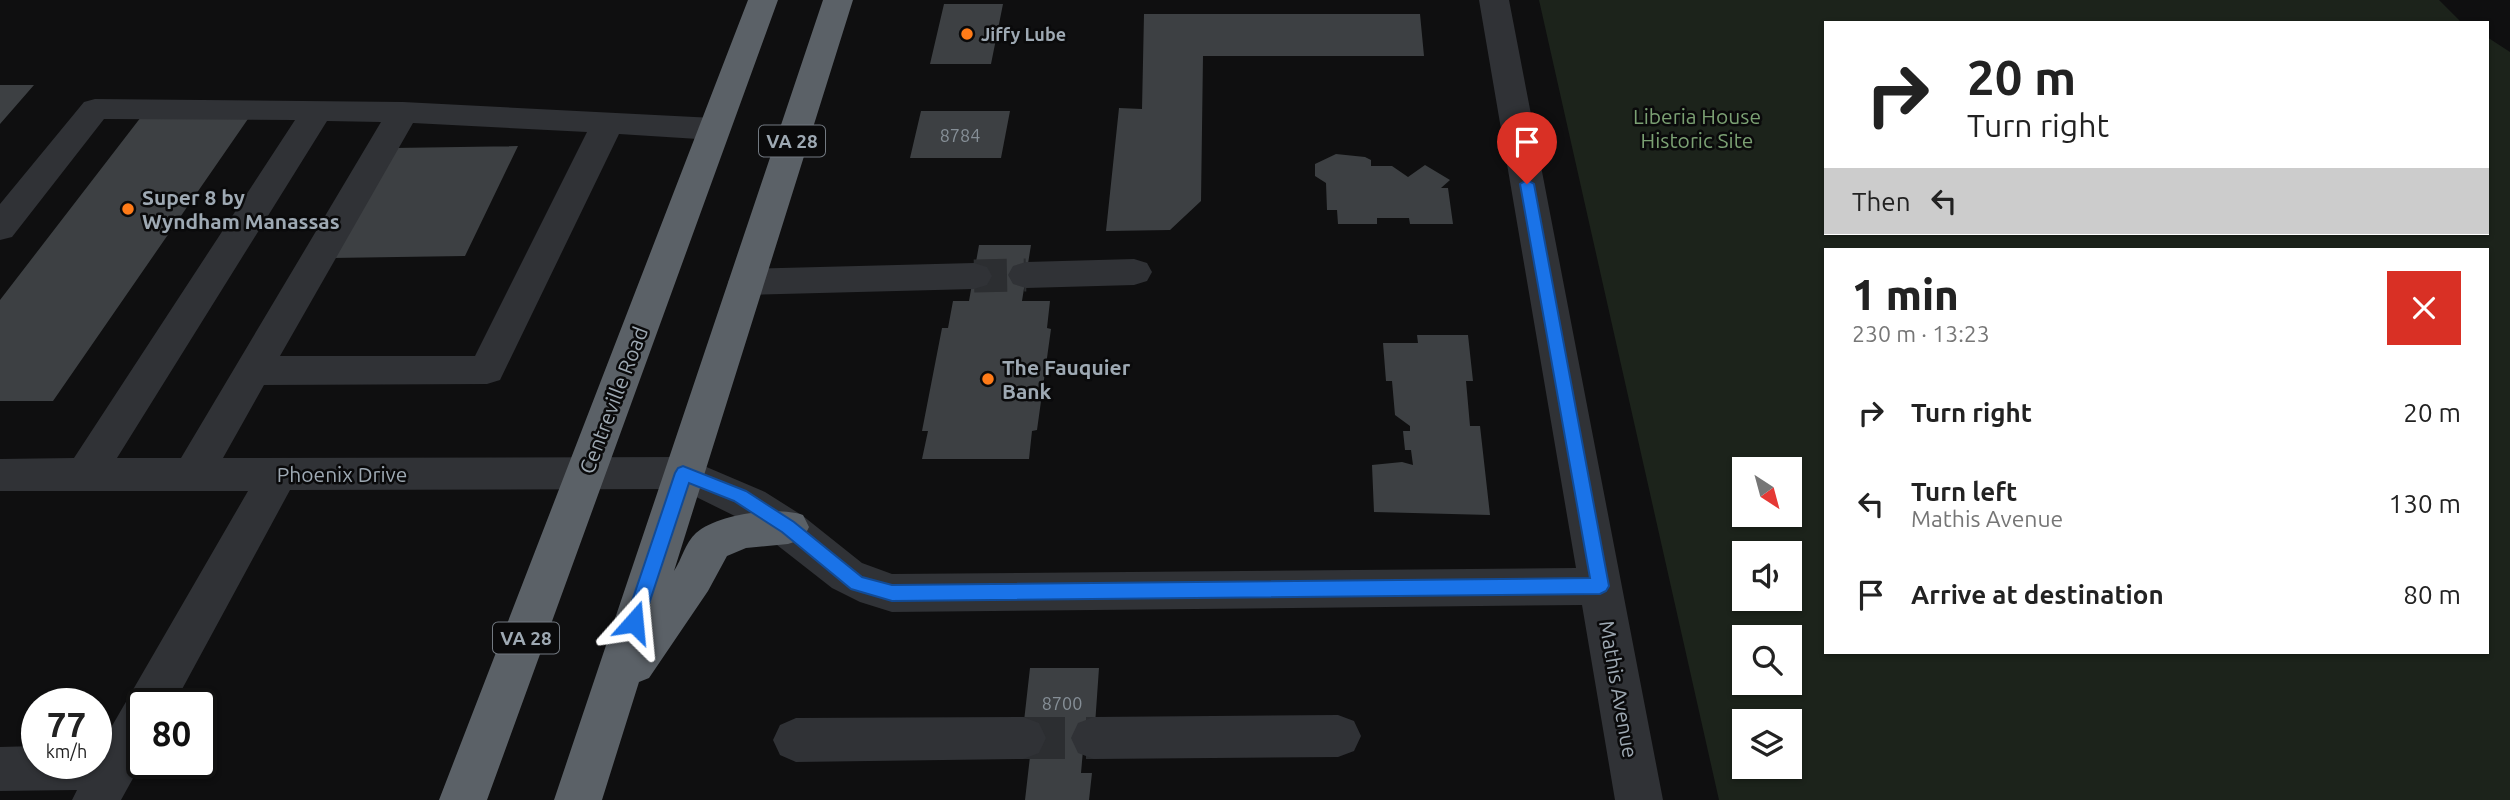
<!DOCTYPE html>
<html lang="en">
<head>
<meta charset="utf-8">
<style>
	body { margin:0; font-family:Ubuntu,sans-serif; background:#f6f6f6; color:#222; height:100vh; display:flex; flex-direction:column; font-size:26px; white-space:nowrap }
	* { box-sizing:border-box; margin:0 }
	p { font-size:23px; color:#767676 }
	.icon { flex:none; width:38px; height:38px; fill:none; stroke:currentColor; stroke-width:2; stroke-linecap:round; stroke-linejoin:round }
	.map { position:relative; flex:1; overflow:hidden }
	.drawer { position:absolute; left:1824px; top:248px; width:665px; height:406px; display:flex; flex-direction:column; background:#fff; border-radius:0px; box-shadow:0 2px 5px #0004 }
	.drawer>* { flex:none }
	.banner { position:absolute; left:1824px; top:21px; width:665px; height:214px; border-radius:0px; box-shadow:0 2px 5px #0004; background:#fff; color:#222; overflow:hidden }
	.needle { width:46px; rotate:144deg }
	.controls { position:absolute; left:1732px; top:457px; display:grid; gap:14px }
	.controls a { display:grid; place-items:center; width:70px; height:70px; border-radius:0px; background:#fff; box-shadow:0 2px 5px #0004; font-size:35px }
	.speed { position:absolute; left:21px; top:688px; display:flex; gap:14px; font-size:35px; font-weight:700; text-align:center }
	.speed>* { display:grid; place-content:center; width:91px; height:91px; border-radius:50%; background:#fff; box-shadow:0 2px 5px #0004; line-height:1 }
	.speed small { font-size:18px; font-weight:400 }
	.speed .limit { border:4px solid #111; border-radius:10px; background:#fff; color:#111 }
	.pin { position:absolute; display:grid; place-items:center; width:60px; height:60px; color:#fff; margin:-72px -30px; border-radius:50% 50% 50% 0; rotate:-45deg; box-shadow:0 0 7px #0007 }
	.pin .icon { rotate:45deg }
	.me { position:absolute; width:77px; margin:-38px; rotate:18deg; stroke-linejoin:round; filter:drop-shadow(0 0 5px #0008) }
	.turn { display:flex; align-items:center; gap:24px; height:147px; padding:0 28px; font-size:32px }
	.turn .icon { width:91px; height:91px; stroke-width:2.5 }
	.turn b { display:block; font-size:49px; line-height:60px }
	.then { display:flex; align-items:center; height:66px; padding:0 28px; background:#0003; gap:14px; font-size:26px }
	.round { display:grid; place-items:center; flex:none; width:74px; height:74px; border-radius:0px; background:#f6f6f6 }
	.head { display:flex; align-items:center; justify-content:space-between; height:119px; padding:0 28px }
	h1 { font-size:42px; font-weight:800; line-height:52px }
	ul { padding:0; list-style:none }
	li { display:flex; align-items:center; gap:21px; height:91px; padding:0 28px }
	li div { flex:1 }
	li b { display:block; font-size:26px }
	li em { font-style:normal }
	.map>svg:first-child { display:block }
</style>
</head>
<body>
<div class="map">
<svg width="2510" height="800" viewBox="0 0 2510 800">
	<rect width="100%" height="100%" fill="#0f0f10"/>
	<path fill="#1c231b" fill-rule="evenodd" d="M1539,0H2439L2462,23H1825V233H2487V37L2510,52V800H1719ZM1825,250H2487V653H1825ZM1790,469V514H1745V469ZM1790,553V598H1745V553ZM1790,637V682H1745V637ZM1745,721H1790V766H1745Z"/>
	<path fill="#3d4043" d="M944,4H1003L991,64H930Z
		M1144,14H1420L1424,56H1203L1201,201L1170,230L1106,231L1119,108L1142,109Z
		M0,85H34L0,124Z
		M921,111H1010L1001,158H910Z
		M250,116L53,401H0V300L141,117Z
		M518,146L465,256L331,258L393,148Z
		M1336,154L1365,157L1371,160V166H1392L1408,177L1425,165L1450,180L1441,188H1448L1453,224H1410L1409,218H1377V224H1338L1337,210H1327L1326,183L1315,176V164Z
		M979,245H1031L1022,301H1050L1047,328L1051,329L1037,430L1032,431L1029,459H922L928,431H922L942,328H948L953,301H969Z
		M1417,335H1468L1473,381H1466L1470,426H1480L1490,515L1374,512L1372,465L1402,462L1413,465L1411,450H1405L1403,431H1410V426L1395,415L1392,381H1386L1383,343H1418Z
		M1030,668H1099L1094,739H1084L1081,773H1092L1089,800H1025L1032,739H1022Z"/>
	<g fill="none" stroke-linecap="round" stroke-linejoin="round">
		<path stroke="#2c2e31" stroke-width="33" stroke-dasharray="33 17" stroke-linecap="butt" d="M974,276L1026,275"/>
		<path stroke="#2c2e31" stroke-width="42" stroke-dasharray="42 21" stroke-linecap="butt" d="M1023,738H1094"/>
		<path fill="#303236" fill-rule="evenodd" d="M1479,0H1509L1663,800H1615L1582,605L892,612L860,602L832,588L749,523L680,489L290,490L174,704H142V762L121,800H72L77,790L0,791V747L37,746V763H96V745H101L248,491H0V459L74,458L295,120L104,119L12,237L0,240V204L84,102L95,99L403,102L714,118L725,122L730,129L725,136L714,140L619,134L500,380L487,384L264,385L223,458L683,457L765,492L803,516L862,563L892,574L1576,568ZM327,121L381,122L181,458H117ZM413,123L587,132L475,356H280Z
			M1134,259L1147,263L1152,272L1147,281L1134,285L1026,288L1013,284L1008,275L1013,266L1026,262Z
			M974,263L987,267L992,276L987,285L974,289L746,295L733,291L728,282L733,273L746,269Z
			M1338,715L1354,721L1361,736L1354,751L1338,757L1094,759L1078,753L1071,738L1078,723L1094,717Z
			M1023,717L1039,723L1046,738L1039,753L1023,759L796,762L780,755L773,740L780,725L796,718Z"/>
		<path fill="#5b6167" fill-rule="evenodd" d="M748,0H778L487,800H439Z
			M823,0H853L674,571C682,559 685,543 696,533C717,514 777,506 803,515L809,527L803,539L788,544L746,548L727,556L708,591L649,678L639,682L602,800H554Z"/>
	</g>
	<path fill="#1a73e8" stroke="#114b97" stroke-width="2" d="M1527,180L1534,184L1609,586L1606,591L1600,594L892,601L851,589L782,532L734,501L689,483L643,622L640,628L634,630L628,628L625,622L675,473L678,468L683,466L746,491L794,522L862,577L892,585L1590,578L1520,184Z"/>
	<g fill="#ff7b18" stroke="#0a0a0b" stroke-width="2.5">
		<circle cx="967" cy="34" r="7"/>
		<circle cx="128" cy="209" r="7"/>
		<circle cx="988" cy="379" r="7"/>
	</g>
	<g text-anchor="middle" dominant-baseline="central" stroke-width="5" stroke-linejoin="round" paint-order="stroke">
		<g font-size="18" font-weight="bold" fill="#9ea9b3" stroke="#0a0a0b" text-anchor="start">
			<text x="981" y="34">Jiffy Lube</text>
		</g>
		<g font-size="18" fill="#868f97">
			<text x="960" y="135">8784</text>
			<text x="1062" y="703">8700</text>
		</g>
		<g fill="#0a0a0b" stroke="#727981" stroke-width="2">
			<rect x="759" y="125.5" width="66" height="31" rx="5"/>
			<rect x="493" y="622.5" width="66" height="31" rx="5"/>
		</g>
		<g font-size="19" font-weight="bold" fill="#9ea9b3">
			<text x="792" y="141">VA 28</text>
			<text x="526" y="638">VA 28</text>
		</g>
		<g font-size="21" fill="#7ba073" stroke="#0a0a0b">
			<text x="1697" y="116">Liberia House<tspan x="1697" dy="24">Historic Site</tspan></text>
		</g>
		<g font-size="21" font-weight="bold" fill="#9ea9b3" stroke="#0a0a0b" text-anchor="start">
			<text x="142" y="197">Super 8 by<tspan x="142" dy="24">Wyndham Manassas</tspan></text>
			<text x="1002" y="367">The Fauquier<tspan x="1002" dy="24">Bank</tspan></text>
		</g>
		<g font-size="21" fill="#9ea9b3" stroke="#0a0a0b">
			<text transform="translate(613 400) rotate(-69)">Centreville Road</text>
			<text x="342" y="474">Phoenix Drive</text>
			<text transform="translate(1619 689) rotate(80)">Mathis Avenue</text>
		</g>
	</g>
</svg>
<div class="controls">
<a><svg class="needle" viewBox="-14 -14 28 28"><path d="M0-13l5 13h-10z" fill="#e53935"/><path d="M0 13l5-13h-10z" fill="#767676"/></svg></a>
<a><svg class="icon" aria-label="sound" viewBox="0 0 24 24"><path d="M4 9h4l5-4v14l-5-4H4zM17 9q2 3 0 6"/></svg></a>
<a><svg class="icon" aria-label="search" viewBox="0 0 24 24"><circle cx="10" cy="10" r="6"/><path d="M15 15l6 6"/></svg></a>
<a><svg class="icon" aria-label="layers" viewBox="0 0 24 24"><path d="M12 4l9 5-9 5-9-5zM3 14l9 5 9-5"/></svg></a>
</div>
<div class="speed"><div>77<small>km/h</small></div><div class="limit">80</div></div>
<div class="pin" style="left:1527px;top:184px;background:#d93025"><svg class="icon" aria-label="arrive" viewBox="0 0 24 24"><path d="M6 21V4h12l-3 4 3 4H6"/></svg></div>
<svg class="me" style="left:634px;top:622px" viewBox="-20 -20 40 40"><path d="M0-17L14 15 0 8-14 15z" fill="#1a73e8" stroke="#fff" stroke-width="4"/></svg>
<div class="banner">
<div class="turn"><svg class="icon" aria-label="right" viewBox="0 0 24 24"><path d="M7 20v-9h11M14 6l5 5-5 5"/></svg><div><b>20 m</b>Turn right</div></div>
<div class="then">Then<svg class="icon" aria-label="left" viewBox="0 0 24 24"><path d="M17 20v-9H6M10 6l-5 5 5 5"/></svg></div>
</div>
<section class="drawer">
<div class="head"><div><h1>1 min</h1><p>230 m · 13:23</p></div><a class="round" style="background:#d93025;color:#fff"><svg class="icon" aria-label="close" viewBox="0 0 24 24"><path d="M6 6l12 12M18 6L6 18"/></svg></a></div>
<ul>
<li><svg class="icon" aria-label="right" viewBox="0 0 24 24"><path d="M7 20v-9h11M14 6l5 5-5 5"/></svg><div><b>Turn right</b></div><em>20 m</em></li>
<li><svg class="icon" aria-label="left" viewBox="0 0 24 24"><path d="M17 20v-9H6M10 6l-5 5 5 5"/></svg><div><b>Turn left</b><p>Mathis Avenue</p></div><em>130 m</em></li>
<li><svg class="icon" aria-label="arrive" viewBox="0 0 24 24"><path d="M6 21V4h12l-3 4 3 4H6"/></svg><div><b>Arrive at destination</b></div><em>80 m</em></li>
</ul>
</section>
</div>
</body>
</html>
